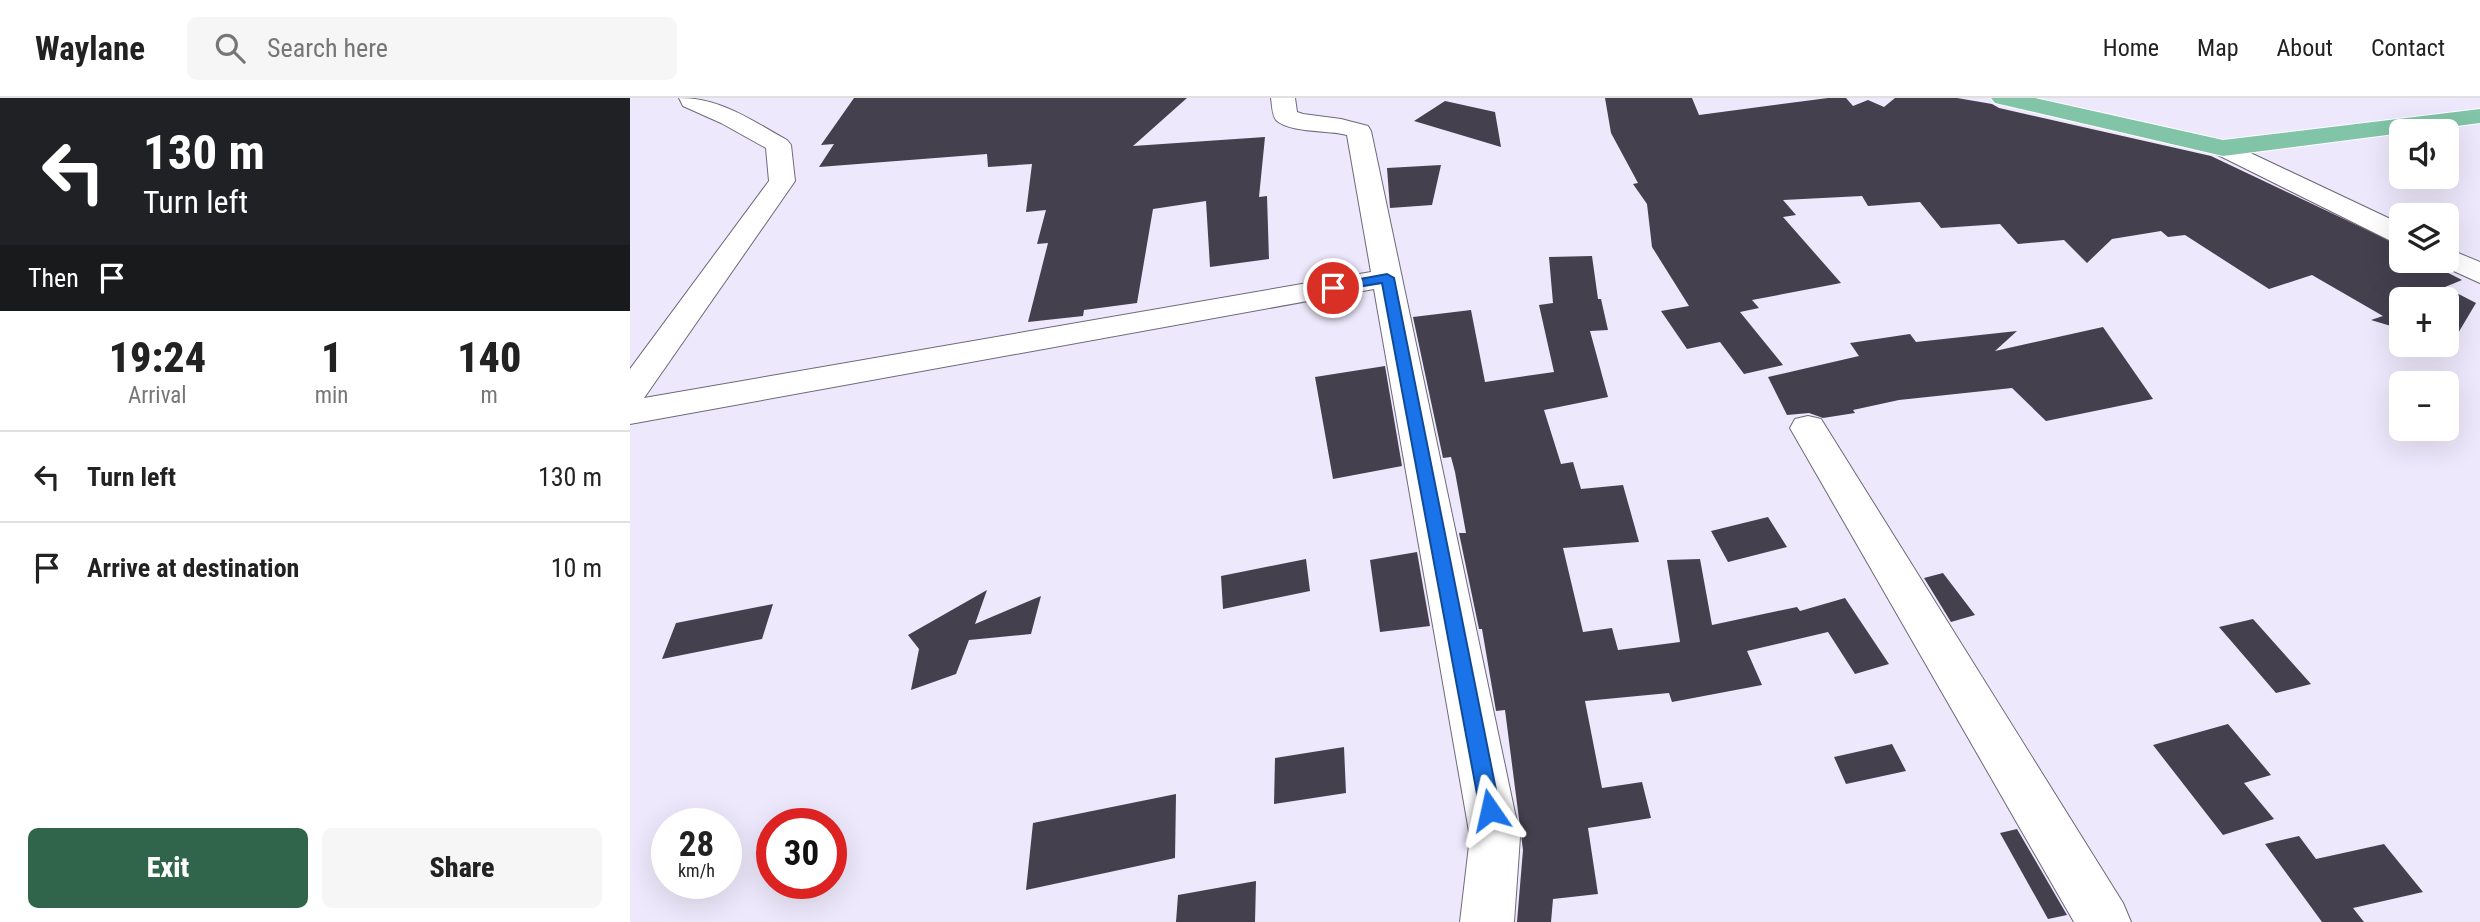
<!DOCTYPE html>
<html lang="en">
<head>
<meta charset="utf-8">
<style>
	body { margin:0; font-family:"Roboto Condensed",sans-serif; background:#f6f6f6; color:#222; height:100vh; display:flex; flex-direction:column; font-size:26px; white-space:nowrap }
	* { box-sizing:border-box; margin:0 }
	p { font-size:23px; color:#767676 }
	.icon { flex:none; width:38px; height:38px; fill:none; stroke:currentColor; stroke-width:2; stroke-linecap:round; stroke-linejoin:round }
	.map { position:relative; flex:1; overflow:hidden }
	.side { display:flex; flex-direction:column; background:#fff; width:630px }
	.side>* { flex:none }
	.guide { background:#202124; color:#fff; overflow:hidden }
	.controls { position:absolute; left:1759px; top:21px; display:grid; gap:14px }
	.controls a { display:grid; place-items:center; width:70px; height:70px; border-radius:10px; background:#fff; box-shadow:0 7px 28px #0002; font-size:35px }
	.speed { position:absolute; left:21px; top:710px; display:flex; gap:14px; font-size:35px; font-weight:700; text-align:center }
	.speed>* { display:grid; place-content:center; width:91px; height:91px; border-radius:50%; background:#fff; box-shadow:0 7px 28px #0002; line-height:1 }
	.speed small { font-size:18px; font-weight:400 }
	.speed .limit { border:10px solid #d22; background:#fff; color:#111 }
	.pin { position:absolute; display:grid; place-items:center; width:60px; height:60px; color:#fff; margin:-30px; border:4px solid #fff; border-radius:50%; box-shadow:0 2px 7px #0007 }
	.me { position:absolute; width:77px; margin:-38px; rotate:349deg; stroke-linejoin:round; filter:drop-shadow(0 0 5px #0008) }
	.turn { display:flex; align-items:center; gap:24px; height:147px; padding:0 28px; font-size:32px }
	.turn .icon { width:91px; height:91px; stroke-width:2.5 }
	.turn b { display:block; font-size:49px; line-height:60px }
	.then { display:flex; align-items:center; height:66px; padding:0 28px; background:#0003; gap:14px; font-size:26px }
	.eta { display:flex; justify-content:space-evenly; align-items:center; height:119px; text-align:center }
	.eta b { font-size:42px; font-weight:800; line-height:49px }
	.action { display:flex; gap:14px; margin-top:auto; padding:14px 28px }
	.action a { flex:1; height:80px; border-radius:10px; background:#30654b; color:#fff; font-size:28px; font-weight:800; line-height:80px; text-align:center }
	.action a+a { background:#f6f6f6; color:#222 }
	ul { padding:0; list-style:none }
	li { display:flex; align-items:center; gap:21px; height:91px; padding:0 28px; border-top:2px solid #e0e0e0 }
	li div { flex:1 }
	li b { display:block; font-size:26px }
	li em { font-style:normal }
	header { display:flex; align-items:center; gap:42px; box-sizing:border-box; height:98px; padding:0 35px; background:#fff; border-bottom:2px solid #e0e0e0 }
	header strong { font-size:33px }
	nav { display:flex; gap:38px; margin-inline-start:auto; font-size:24px }
	.search { width:490px; height:63px; background:#f6f6f6; display:flex; align-items:center; gap:18px; box-sizing:border-box; padding:0 24px; border-radius:10px; color:#767676; font-size:26px }
	main { display:flex; flex:1; min-height:0 }
	.map>svg:first-child { display:block }
</style>
</head>
<body>
<header>
<strong>Waylane</strong>
<div class="search"><svg class="icon" aria-label="search" viewBox="0 0 24 24"><circle cx="10" cy="10" r="6"/><path d="M15 15l6 6"/></svg>Search here</div>
<nav><a>Home</a><a>Map</a><a>About</a><a>Contact</a></nav>
</header>
<main>
<section class="side">
<div class="guide">
<div class="turn"><svg class="icon" aria-label="left" viewBox="0 0 24 24"><path d="M17 20v-9H6M10 6l-5 5 5 5"/></svg><div><b>130 m</b>Turn left</div></div>
<div class="then">Then<svg class="icon" aria-label="arrive" viewBox="0 0 24 24"><path d="M6 21V4h12l-3 4 3 4H6"/></svg></div>
</div>
<div class="eta">
<div><b>19:24</b><p>Arrival</p></div>
<div><b>1</b><p>min</p></div>
<div><b>140</b><p>m</p></div>
</div>
<ul>
<li><svg class="icon" aria-label="left" viewBox="0 0 24 24"><path d="M17 20v-9H6M10 6l-5 5 5 5"/></svg><div><b>Turn left</b></div><em>130 m</em></li>
<li><svg class="icon" aria-label="arrive" viewBox="0 0 24 24"><path d="M6 21V4h12l-3 4 3 4H6"/></svg><div><b>Arrive at destination</b></div><em>10 m</em></li>
</ul>
<div class="action"><a>Exit</a><a>Share</a></div>
</section>
<div class="map">
<svg width="1850" height="824" viewBox="0 0 1850 824">
	<rect width="100%" height="100%" fill="#ede8fb"/>
	<path fill="#44404e" d="M224,0H557L503,48L635,39L629,99L637,98L639,161L580,169L576,103L523,111L507,205L454,212L453,218L398,224L418,145L407,146L416,112L396,114L402,66L358,69L357,56L189,69L204,46L191,47Z
		M975,0H1062L1069,17L1198,0H1216L1223,8L1238,2L1254,9L1265,0H1327L1362,6L1369,10L1581,58L1771,148V163H1795L1832,182L1815,189L1846,205L1821,247L1816,246V201H1771V231L1741,222L1753,218L1682,177L1639,191L1555,137L1538,139L1531,133L1482,141L1457,165L1434,142L1388,146L1370,126L1311,130L1290,104L1238,108L1232,98L1153,102L1166,117L1153,119L1211,185L1122,202L1129,210L1110,214L1153,267L1114,276L1090,244L1057,251L1031,213L1059,208L1022,149L1017,106L1003,86L1008,85L981,35Z
		M815,3L865,14L871,49L784,23Z
		M811,67L802,107L760,110L757,70Z
		M962,158L968,201H971L978,232L960,233L978,299L914,312L931,366L943,364L951,391L993,387L1009,444L933,450L953,534L982,530L988,552L1050,544L1037,462L1070,461L1082,527L1167,509L1170,513L1215,500L1259,566L1225,576L1198,534L1117,553L1132,587L1042,604L1039,595L955,603L972,690L1012,684L1021,720L958,730L968,796L923,801L921,824H887L893,752L875,612L866,613L852,531H849L829,435H836L825,374L821,359L813,360L783,219L841,212L855,284L924,274L909,207L923,205L919,159Z
		M1473,229L1523,301L1416,323L1382,290L1269,302L1223,312L1225,315L1193,320L1179,315L1157,317L1138,279L1229,258L1220,245L1280,236L1286,244L1387,233L1365,253Z
		M755,268L772,368L703,381L685,279Z
		M1138,419L1157,449L1098,464L1081,433Z
		M787,454L800,528L750,534L740,462Z
		M676,461L680,493L593,511L591,478Z
		M1313,475L1345,517L1321,524L1294,480Z
		M357,492L345,526L411,498L401,536L339,542L326,576L281,592L289,551L278,537Z
		M143,506L132,541L32,561L46,525Z
		M1623,521L1681,586L1646,595L1589,529Z
		M1598,626L1641,677L1614,685L1644,721L1593,737L1523,647Z
		M1262,646L1276,673L1216,686L1204,659Z
		M714,649L716,695L644,706L645,660Z
		M546,696L545,760L396,792L403,725Z
		M1387,731L1437,817L1418,821L1370,735Z
		M1669,738L1686,761L1754,746L1793,794L1723,810L1734,824H1692L1635,746Z
		M626,783L625,824H546L548,797Z"/>
	<g fill="none" stroke-linecap="round" stroke-linejoin="round">
		<g stroke="#6e6979" stroke-width="2">
			<path id="minor" d="M49,0C91,0 121,22 157,42L161,47L165,83L14,300L741,174L717,37C700,32 659,35 646,22C642,17 642,6 641,0H665L667,14L673,16L711,21L738,28L741,33L890,739L884,824H830L840,739L744,191L0,326V271L139,83L136,50L91,25L53,8Z
				M1593,42L1771,126V146L1761,143L1584,55L1580,50L1584,45Z
				M1816,150L1850,164V185L1806,165L1804,163H1816Z
				M1178,318L1191,321L1493,805L1501,824H1444L1160,330L1165,321Z"/>
		</g>
		<g stroke="#fff" stroke-width="2">
			<path id="major" d="M1361,0H1405L1593,42L1850,11V25L1593,58L1365,5Z"/>
		</g>
		<use href="#minor" fill="#fff" fill-rule="evenodd"/>
		<use href="#major" fill="#82c4a7" fill-rule="evenodd"/>
	</g>
	<path fill="#1a73e8" stroke="#114b97" stroke-width="2" d="M757,176L764,180L870,712L867,719L860,722L853,719L850,712L752,185L703,193L697,190L703,186Z"/>
</svg>
<div class="controls">
<a><svg class="icon" aria-label="sound" viewBox="0 0 24 24"><path d="M4 9h4l5-4v14l-5-4H4zM17 9q2 3 0 6"/></svg></a>
<a><svg class="icon" aria-label="layers" viewBox="0 0 24 24"><path d="M12 4l9 5-9 5-9-5zM3 14l9 5 9-5"/></svg></a>
<a>+</a>
<a>−</a>
</div>
<div class="speed"><div>28<small>km/h</small></div><div class="limit">30</div></div>
<div class="pin" style="left:703px;top:190px;background:#d93025"><svg class="icon" aria-label="arrive" viewBox="0 0 24 24"><path d="M6 21V4h12l-3 4 3 4H6"/></svg></div>
<svg class="me" style="left:860px;top:712px" viewBox="-20 -20 40 40"><path d="M0-17L14 15 0 8-14 15z" fill="#1a73e8" stroke="#fff" stroke-width="4"/></svg>
</div>
</main>
</body>
</html>
